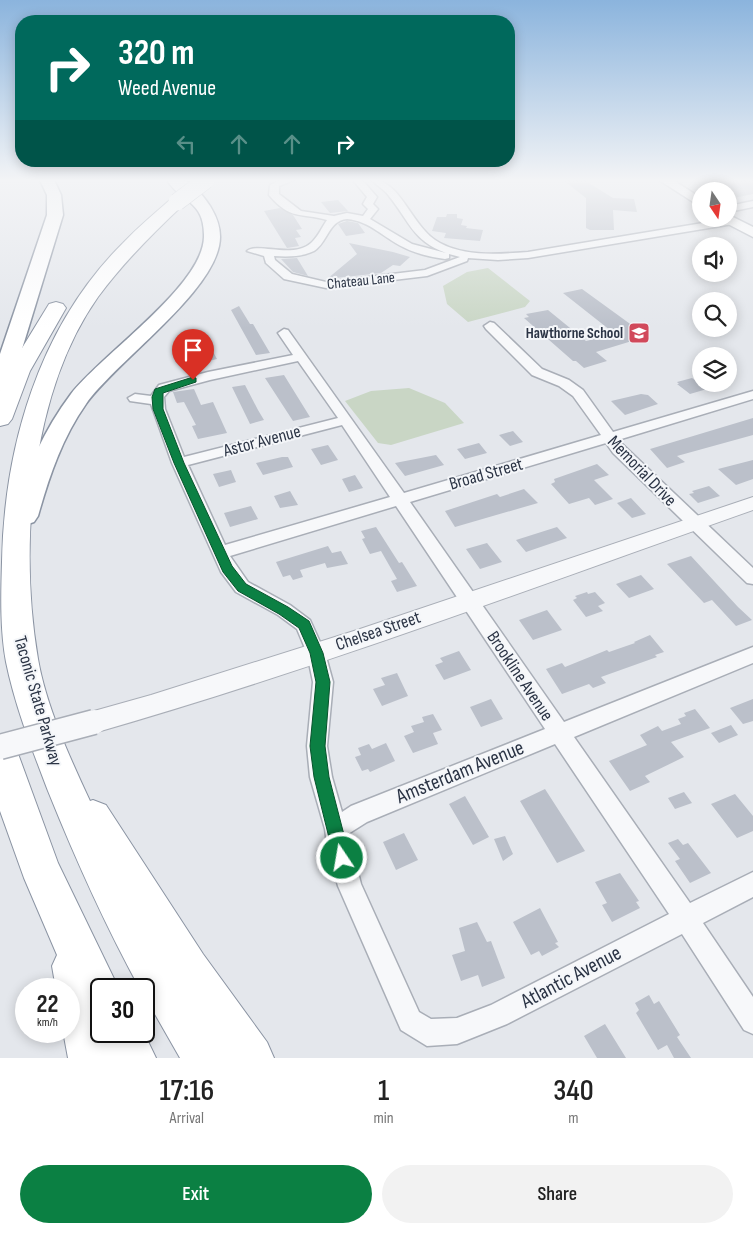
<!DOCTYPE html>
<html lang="en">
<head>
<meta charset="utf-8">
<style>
	body { margin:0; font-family:"Sofia Sans Condensed",sans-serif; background:#f2f2f2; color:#222; height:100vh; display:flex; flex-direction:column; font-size:19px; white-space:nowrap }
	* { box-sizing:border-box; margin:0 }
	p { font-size:16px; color:#767676 }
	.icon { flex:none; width:28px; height:28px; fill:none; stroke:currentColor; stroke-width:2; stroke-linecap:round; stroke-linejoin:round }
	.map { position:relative; height:1058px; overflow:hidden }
	.sheet { display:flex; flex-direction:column; background:#fff; flex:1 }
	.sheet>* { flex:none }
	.hud { position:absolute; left:15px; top:15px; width:500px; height:152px; border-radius:20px; box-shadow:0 2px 12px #0003; background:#00695c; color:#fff; overflow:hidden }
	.needle { width:32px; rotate:167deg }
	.tools { position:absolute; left:692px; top:182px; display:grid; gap:10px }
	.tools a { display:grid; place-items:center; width:45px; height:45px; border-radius:50%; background:#fff; box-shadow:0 2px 12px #0003; font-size:25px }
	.speed { position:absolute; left:15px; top:978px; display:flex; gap:10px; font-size:25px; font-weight:700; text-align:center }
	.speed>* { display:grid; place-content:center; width:65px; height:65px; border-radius:50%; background:#fff; box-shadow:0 2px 12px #0003; line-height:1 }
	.speed small { font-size:12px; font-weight:400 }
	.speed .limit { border:2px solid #111; border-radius:8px; background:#fff; color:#111 }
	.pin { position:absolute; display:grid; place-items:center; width:42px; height:42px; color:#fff; margin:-51px -21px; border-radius:50% 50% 50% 0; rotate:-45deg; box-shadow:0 0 5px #0007 }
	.pin .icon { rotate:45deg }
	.me { position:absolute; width:55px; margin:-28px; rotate:348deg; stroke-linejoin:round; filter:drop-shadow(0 0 4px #0008) }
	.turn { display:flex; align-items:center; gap:18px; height:105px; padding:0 20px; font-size:22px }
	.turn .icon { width:65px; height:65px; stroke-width:2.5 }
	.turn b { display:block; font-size:35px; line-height:42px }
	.lanes { display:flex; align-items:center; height:48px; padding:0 20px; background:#0003; justify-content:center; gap:25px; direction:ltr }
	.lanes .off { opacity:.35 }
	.eta { display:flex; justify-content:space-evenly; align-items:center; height:85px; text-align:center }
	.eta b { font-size:30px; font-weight:600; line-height:35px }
	.button { display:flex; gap:10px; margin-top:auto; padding:10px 20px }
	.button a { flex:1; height:58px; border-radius:30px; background:#0b8043; color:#fff; font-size:20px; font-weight:600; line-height:58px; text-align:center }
	.button a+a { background:#f2f2f2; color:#222 }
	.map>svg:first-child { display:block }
</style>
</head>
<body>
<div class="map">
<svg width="753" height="1058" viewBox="0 0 753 1058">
	<rect width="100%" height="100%" fill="#e4e7ec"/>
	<path fill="#c9d6c5" d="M488,268L530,301L525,307L468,322L447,304L443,286L467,272Z
		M409,388L445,403L464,423L391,445L378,443L345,401L371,391Z"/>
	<path fill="#bbc0ca" d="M563,180H584L613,198L634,199L637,212L613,210L614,230H590L586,228V198Z
		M704,180H753V194L729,199V191Z
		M338,200L348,211L330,213L321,202Z
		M280,208L293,215L302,229L296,230L301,237L295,238L299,246L287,248L264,211Z
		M447,214H457V218L463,219L461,225L467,226L466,228L483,230L480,241L444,238L446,233L432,231L437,217H446Z
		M347,221L358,223L365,233L346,236L338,224Z
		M349,243L393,252L410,257L400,266L393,265L381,273L327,279L357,254Z
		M297,258L308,276L293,272L281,259Z
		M582,289L644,334L642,335L645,337L596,352L607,361L584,368L576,361H573L524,318L529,317L526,314L548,310L586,341L615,334L563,293Z
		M239,306L250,324H253L270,353L256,355L231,310Z
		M212,350L217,359L205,362L200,352Z
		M284,375L310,417L293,421L265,378Z
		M692,378L707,389L690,394L677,384H679L677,382Z
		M245,385L258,410L264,420L250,424L232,387Z
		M194,389L201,405L213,402L227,433L198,439L192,426L196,425L184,402L177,403L173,392Z
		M641,394L648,395L658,404L625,415L611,401Z
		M753,418V435L677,456L685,462L667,468L650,449Z
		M513,431L523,442L510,446L499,435Z
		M479,443L487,453L465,459L457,449Z
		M328,445L338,460L321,465L311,449Z
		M436,455L444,465L405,476L395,463Z
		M282,457H288L293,467L263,475L256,463Z
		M753,460V479L736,485L718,469Z
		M597,464L609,475L594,480L613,499L595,505L589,498L569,504L551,484L555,482L554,479Z
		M231,470L236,482L219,487L213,474Z
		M355,475L363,488L349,492L342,479Z
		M709,486L720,496L698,503L689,494L694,493L692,491Z
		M524,489L538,503L455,527L445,511L497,494L500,497Z
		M290,491L298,505L280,508L274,496Z
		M631,498L646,514L632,518L617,503Z
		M251,506L258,519L230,527L224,513Z
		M376,527L399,563L402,562L417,586L397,592L391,581L397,579L381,551L370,554L362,539L365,538L361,531Z
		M557,527L567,538L526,552L516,540Z
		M487,543L502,562L480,569L466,549Z
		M328,546L332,553L341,551L348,564L327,568L325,563L300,570L303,577L293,580L290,575L283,577L276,562Z
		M691,556L738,607L752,620L736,626L712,600L704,603L667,564Z
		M641,575L654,589L629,598L616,584Z
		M587,592L588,594L595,592L605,603L598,606L603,611L586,617L573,600L577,598L575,596Z
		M547,610L562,630L533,640L519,620Z
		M650,635L664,652L655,655L657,657L601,677L606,683L593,688L589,684L562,694L546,669L562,663L565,667L607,650L609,652L635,643L634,642Z
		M459,651L471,670L444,680L435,665L443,662L440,658Z
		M397,673L408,696L382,706L373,689L385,685L381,678Z
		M491,699L503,719L481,727L470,707Z
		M753,699V721L743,724L730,708Z
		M695,709L710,728L671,742L684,757L645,776L650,782L630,791L609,761L647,745L640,735L658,726L662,731L681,724L678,719L686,716L684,713Z
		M433,714L442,730L433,733L438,744L413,753L404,736L414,732L411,726L424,722L422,717Z
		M731,725L738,735L719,743L711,733Z
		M386,743L395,761L370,772L368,769L362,771L355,757L361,755L358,748L369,744L372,749Z
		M545,789L585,851L557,863L520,801Z
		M684,792L692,803L675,809L668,798Z
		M735,794L753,816V831L737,838L711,804Z
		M465,796L489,837L473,845L449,804Z
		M404,833L418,860L396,870L383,842Z
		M505,836L513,854L503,861L494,839Z
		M678,839L683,845L688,843L711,873L690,883L675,861L680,859L668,843Z
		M620,873L639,901L636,902L640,908L612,922L602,905L607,903L595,882Z
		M540,908L558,942L555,943L559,947L542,956L539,951L531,955L513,922Z
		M477,922L487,942L491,941L505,978L482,987L478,975L461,981L452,955L465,951L459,928Z
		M649,995L654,1004L659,1001L680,1035L677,1037L691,1058H674L667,1045L658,1050L636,1013L639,1010L635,1003Z
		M605,1024L626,1058H597L584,1036Z"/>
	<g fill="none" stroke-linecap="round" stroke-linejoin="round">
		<g stroke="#a9aeb7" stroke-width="3">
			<path id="minor" d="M281,180H294L279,186V194L301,211L334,216L347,213L363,216L368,209L363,204L367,197L353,180H362L377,197L373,204L378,209L370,219L412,244L446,253C412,240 410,222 389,196C384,189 377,186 372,180C402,180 411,228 440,243C466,257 499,254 528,252L733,218L738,221L733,224L528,258L498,260L468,258L467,261L427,276L326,288L284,279L266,263L264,256L247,251C257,242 293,259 311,243C318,237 322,227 327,220C300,212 291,221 269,195L270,185ZM347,219C370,221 384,238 403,247C416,254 431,257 445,259L449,258V254L460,257L425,270L326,282L292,274L275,260L274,256C287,257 302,257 314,251C328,242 328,221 347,219Z
				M753,201V207L729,212V206Z
				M490,322L494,323L542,369L569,380L583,390L613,432L753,391V399L618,440L753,568V584L747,583L613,453L606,443L410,502L564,722L753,647V663L574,737L690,903L753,872V897L703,923L753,997V1034L744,1030L682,934L507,1024L457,1044L427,1046L401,1030L338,886L327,844L325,829L310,777L307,746L313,682L307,653L297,629L278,615L236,592L221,572L172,463L151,404L130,401L128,398L135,394L151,396L159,385L208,372L293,355L278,333L284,329L288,330L404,493L601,435L573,396L559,386L532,375L486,329L484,326ZM298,361L338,418L184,457L165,409L164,397L169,391L210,380ZM342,425L390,497L225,545L188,465ZM396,506L545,729L351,806L342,812L332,777L327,746L333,682L325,653L310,620L290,605L248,582L230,556ZM555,744L669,914L491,1005L457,1018L431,1019L419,1012L361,884L348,834L367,822Z"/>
		</g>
		<g stroke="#a9aeb7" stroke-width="2">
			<path id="tertiary" d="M753,497V510C534,587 317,669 94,733L85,730L81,722L85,714L94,711L151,695L357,630Z"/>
		</g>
		<g stroke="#a9aeb7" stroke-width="3">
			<path id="secondary" d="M659,180H673L701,198V207Z
				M729,215L753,227V237L724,222L722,219H729Z"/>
		</g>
		<g stroke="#8b94a3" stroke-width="3">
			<path id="trunk" d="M40,180H54L61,195L63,215L11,385L8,390L0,391V354L47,215V195Z
				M167,180C171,180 178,179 182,180C193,183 204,197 210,206C216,216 220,225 220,237C220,289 116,361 86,404C62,438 49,477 38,516L34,522L25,525L16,522L12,516C26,472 43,431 71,394C102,354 203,286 204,237C205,200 181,203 167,180Z"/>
		</g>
		<g stroke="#8b94a3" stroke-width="2">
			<path id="motorway" d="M177,197L185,202L183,205C152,234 123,263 98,297C30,393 19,546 38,659C46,706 70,758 90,801L93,800L106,805L203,954L267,1042L274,1058H180L144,995V989H140C105,925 75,858 48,791C32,749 15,706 6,662C0,630 1,594 2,562C4,447 39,326 123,243C138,227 155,213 171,199Z
				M56,302L63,304L66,308L30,371L12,419L8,424L0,426V391L8,371L49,304Z
				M0,735L13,740L58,863L119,989H101V1031H143L156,1058H68L63,1031H69V989H56L52,966L57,955L24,878L0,811Z"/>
		</g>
		<use href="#minor" fill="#f7f8fa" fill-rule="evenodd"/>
		<use href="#tertiary" fill="#f7f8fa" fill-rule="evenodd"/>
		<use href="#secondary" fill="#fff" fill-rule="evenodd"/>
		<use href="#trunk" fill="#fff" fill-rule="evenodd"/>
		<use href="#motorway" fill="#fff" fill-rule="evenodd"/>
		<g stroke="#a9aeb7" stroke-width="27" stroke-linecap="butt">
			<path id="tertiary-bridge" d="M0,747L94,722"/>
		</g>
		<g stroke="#8b94a3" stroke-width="18" stroke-linecap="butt">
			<path id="motorway-bridge" d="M177,202L206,180"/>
		</g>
		<use href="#tertiary-bridge" stroke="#f7f8fa" stroke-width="24"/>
		<use href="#motorway-bridge" stroke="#fff" stroke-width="17"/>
	</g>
	<linearGradient id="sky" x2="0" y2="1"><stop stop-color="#8bb4dd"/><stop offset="0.55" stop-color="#f3f4f6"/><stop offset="1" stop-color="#f3f4f6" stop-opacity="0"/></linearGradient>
	<rect width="753" height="328" fill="url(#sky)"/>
	<path fill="#0b8043" stroke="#07532c" d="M193,377L196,378V382L163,393V409L184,463L232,566L246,584L288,607L309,621L323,653L330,682L325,746L329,777L350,858L348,864L342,866L336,864L334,858L314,777L310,746L316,682L310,653L299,628L279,614L238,591L223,572L174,463L153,409L152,397L155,389Z"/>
	<defs>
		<g id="school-square" transform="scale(1.125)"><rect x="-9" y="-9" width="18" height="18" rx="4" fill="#d1495b" stroke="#f4f6f9"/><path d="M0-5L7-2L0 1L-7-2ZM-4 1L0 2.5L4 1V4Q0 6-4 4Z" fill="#fff"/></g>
	</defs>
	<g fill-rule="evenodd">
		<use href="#school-square" x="639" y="333"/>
	</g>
	<g text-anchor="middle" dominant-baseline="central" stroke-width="4" stroke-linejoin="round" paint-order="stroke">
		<g font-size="15" fill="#2b3445" stroke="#f4f6f9">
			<text transform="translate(361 281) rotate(-6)">Chateau Lane</text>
		</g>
		<g font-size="15" font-weight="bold" fill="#2b3445" stroke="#f4f6f9" text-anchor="end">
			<text x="623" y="333">Hawthorne School</text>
		</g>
		<g font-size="18" fill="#2b3445" stroke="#f4f6f9">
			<text transform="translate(262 441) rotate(-15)">Astor Avenue</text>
			<text transform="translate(642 471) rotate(46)">Memorial Drive</text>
			<text transform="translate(486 474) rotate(-16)">Broad Street</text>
			<text transform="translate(378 631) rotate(-19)">Chelsea Street</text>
			<text transform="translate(520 676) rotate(56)">Brookline Avenue</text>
			<text transform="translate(38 701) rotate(74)">Taconic State Parkway</text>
		</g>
		<g font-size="21" fill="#2b3445" stroke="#f4f6f9">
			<text transform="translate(460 772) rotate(-22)">Amsterdam Avenue</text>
			<text transform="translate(571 977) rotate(-28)">Atlantic Avenue</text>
		</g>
	</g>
</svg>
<div class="tools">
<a><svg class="needle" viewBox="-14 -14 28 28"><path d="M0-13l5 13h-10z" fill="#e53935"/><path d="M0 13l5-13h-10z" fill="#767676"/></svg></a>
<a><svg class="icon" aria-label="sound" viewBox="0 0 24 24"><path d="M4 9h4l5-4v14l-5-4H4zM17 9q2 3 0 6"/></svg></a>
<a><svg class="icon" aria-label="search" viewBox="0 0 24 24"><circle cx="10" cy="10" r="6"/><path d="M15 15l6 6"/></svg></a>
<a><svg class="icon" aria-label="layers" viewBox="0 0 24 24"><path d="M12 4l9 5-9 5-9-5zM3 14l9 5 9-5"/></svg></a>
</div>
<div class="speed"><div>22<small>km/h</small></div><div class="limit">30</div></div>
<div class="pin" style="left:193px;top:380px;background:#d93025"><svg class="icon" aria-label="arrive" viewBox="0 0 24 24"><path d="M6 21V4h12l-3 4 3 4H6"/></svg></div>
<svg class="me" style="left:342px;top:858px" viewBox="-20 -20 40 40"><circle r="17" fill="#0b8043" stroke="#fff" stroke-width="3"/><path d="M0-11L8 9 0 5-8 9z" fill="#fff"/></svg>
<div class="hud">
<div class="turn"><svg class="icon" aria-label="right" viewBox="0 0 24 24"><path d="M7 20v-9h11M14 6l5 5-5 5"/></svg><div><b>320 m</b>Weed Avenue</div></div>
<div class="lanes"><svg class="icon off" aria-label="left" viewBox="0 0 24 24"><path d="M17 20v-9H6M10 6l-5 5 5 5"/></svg><svg class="icon off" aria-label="ahead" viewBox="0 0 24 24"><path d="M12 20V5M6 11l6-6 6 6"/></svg><svg class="icon off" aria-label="ahead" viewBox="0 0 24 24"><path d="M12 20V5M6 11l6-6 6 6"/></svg><svg class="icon" aria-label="right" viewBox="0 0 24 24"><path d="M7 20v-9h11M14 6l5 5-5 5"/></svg></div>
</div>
</div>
<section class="sheet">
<div class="eta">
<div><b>17:16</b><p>Arrival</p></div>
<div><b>1</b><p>min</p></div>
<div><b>340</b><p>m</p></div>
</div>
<div class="button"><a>Exit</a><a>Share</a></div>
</section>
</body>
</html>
